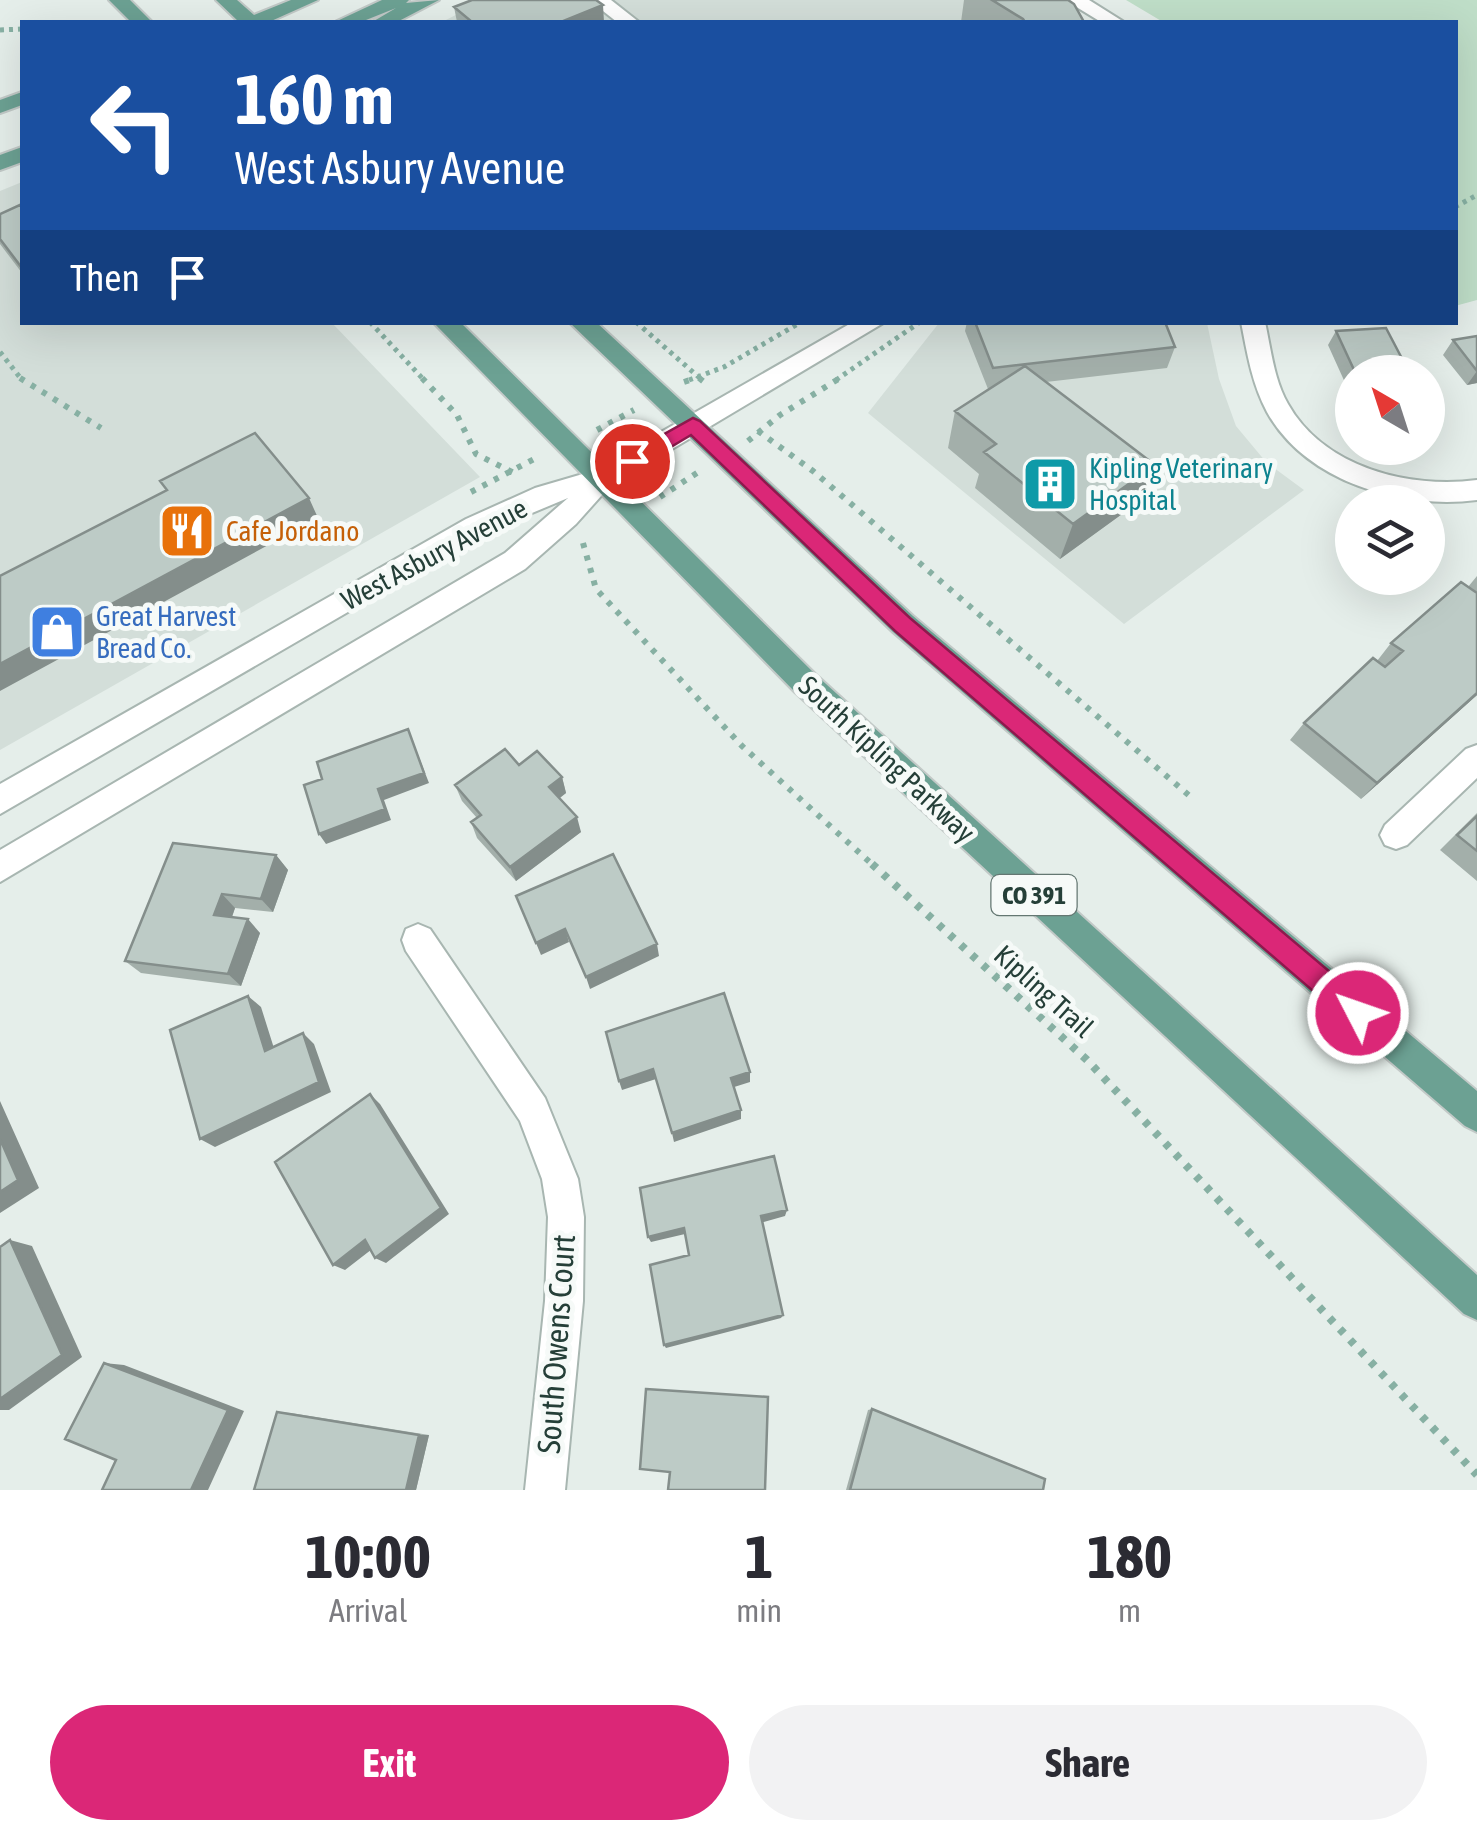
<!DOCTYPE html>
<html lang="en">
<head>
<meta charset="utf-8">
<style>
	body { margin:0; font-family:"Asap Condensed",sans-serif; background:#f2f2f3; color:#2b2b33; height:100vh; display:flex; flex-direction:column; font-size:38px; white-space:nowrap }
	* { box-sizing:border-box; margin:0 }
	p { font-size:32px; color:#7c7c81 }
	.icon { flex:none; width:55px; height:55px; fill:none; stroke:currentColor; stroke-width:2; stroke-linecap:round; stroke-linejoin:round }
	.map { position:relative; height:1490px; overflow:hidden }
	.panel { display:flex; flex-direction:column; background:#fff; flex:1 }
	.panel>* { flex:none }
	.top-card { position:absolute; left:20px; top:20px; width:1438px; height:305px; border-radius:0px; box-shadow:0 10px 40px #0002; background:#1a4fa0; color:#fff; overflow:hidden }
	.needle { width:65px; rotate:321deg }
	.controls { position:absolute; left:1335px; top:355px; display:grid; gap:20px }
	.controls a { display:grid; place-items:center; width:110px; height:110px; border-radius:50%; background:#fff; box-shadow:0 10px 40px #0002; font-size:50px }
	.pin { position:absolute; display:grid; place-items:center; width:85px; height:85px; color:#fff; margin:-42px; border:5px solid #fff; border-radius:50%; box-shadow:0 2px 10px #0007 }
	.me { position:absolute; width:110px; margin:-55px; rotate:311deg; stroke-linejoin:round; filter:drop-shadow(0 0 8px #0008) }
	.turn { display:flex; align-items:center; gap:35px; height:210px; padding:0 50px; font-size:45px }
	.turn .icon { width:130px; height:130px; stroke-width:2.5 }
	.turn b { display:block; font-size:70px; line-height:85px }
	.then { display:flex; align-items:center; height:95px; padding:0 50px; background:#0003; gap:20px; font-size:38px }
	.eta { display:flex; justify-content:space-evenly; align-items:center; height:170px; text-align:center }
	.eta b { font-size:60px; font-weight:700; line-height:70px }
	.primary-button { display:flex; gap:20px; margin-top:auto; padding:20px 50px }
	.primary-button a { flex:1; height:115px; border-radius:60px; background:#db2777; color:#fff; font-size:40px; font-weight:700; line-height:115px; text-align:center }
	.primary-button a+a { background:#f2f2f3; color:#2b2b33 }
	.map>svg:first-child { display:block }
</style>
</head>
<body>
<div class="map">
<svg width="1477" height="1490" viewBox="0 0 1477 1490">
	<rect width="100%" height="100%" fill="#e5eeea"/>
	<path fill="#d3ded9" d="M485,0H1025L1063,22H442Z
		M22,182V322L332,323L480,477L0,750V191Z
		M939,323H1207L1219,379L1236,426L1266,462L1304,490L1124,624L868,413Z"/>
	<path fill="#bfdec8" d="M1126,0H1477V300L1455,306V22H1163Z"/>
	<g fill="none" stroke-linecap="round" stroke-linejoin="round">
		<g stroke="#a8b6b1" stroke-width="4">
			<path id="minor" d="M589,0H611L639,22H617Z
				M1065,0H1089L1124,22H1101Z
				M853,322H885L610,486L576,524L525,569L0,882V850L505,553L568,498L484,533L0,814V784L466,519L535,488L593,471Z
				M1241,322H1265C1271,349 1274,380 1288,404C1324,468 1410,489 1477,480V500C1402,510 1306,482 1267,412C1252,384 1247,353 1241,322Z
				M1477,745V778L1407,845L1396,849L1385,845L1380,835L1385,825L1466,749Z
				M418,924L430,929L545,1098L578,1179L584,1217L583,1301L565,1490H525L545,1301L548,1217L542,1179L520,1121L406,951L402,940L406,929Z"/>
		</g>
		<g stroke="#c2c9c7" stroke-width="4">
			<path id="major" d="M109,0H130L152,22H131Z
				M216,0H237L254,15L291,0H318L269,22H239Z
				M382,0H409L406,3L439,0L397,22L374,21L396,8L361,22H335Z
				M22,92V105L0,113V100Z
				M22,147V162L0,170V155Z
				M433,322H460L815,674L1477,1275V1320L1464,1314L795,692Z
				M569,322H596L913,616L1477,1091V1132L1465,1126L893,632Z"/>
		</g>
		<path stroke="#87b0a3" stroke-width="5" stroke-dasharray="4 5" stroke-linecap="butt" d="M0,30L22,29
			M1455,207L1477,195
			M370,322L424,380
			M636,322L702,380
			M0,352L22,380
			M689,380L724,367L801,322
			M836,380L920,322"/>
		<path stroke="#87b0a3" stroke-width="6" stroke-dasharray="5 8" stroke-linecap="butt" d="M20,378L101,428
			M422,378L457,415L476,454L516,474
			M699,378L708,385
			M684,382L696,378
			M597,430L634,410
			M758,431L813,471L1192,798
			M748,441L780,415L840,378
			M471,492L540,456
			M660,497L700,471
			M583,543L596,589L742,746L874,866"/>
		<path stroke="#87b0a3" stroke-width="8" stroke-dasharray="6 9" stroke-linecap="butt" d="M872,864L1087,1060L1477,1475"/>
		<use href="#minor" fill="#fff" fill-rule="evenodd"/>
		<use href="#major" fill="#6ca193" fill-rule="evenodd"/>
	</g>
	<path fill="#a3afaa" d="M964,0H1068L1084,22H961Z
		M454,7L604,22H457Z
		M22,204V273L0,244V239Z
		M967,322H1165L1175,347L1167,368L1046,382L1155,465L1140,501L1060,559L975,488L979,474L948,448L955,411L990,389H988L965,331Z
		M1336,331L1409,372H1352V398L1328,345Z
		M1477,336V383L1467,385L1443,355L1453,340Z
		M1477,576V695L1361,799L1290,740L1304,723L1377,661L1391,643L1468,587Z
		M519,765L562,777L566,793L560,798L581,832L516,881L477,838L471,822L477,818L462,801L455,785Z
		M1477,813V881L1440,850Z
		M276,855L288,870L273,912L235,908L232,917L260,933L241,986L141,973L125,961Z
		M872,1409L1043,1490H846L868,1410Z
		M277,1412L291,1413L429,1435L416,1490Z"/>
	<path fill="#848e8b" d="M603,5L604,22H561Z
		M1477,371V383L1467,385Z
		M1155,465L1140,501L1060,559L1073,524Z
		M309,498L318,518L0,691V664Z
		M1477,693V695L1361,799L1377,783Z
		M408,729L429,783L384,800L391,820L326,844L319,834L378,789Z
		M562,777L566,793L554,802L549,787Z
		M577,817L581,832L516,881L510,867Z
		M276,855L288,870L273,912L261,899Z
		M222,894L235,908L228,928L214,915Z
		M248,919L260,933L241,986L228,974Z
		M565,929L569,942L541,955L536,943Z
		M657,944L659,956L590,989L586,977Z
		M248,996L261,1007L278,1061L265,1051Z
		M303,1033L314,1044L331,1092L215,1147L200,1139Z
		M653,1069L656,1079L622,1090L619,1081Z
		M750,1072V1082L731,1088V1078Z
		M370,1094L380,1104L449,1214L386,1263L375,1258Z
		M0,1101L39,1188L0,1213Z
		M741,1110V1119L674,1142L672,1133Z
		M787,1210L785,1216L760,1223L761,1216Z
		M684,1228L685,1234L651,1242L648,1237Z
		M10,1240L32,1246L82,1357L9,1410H0V1399Z
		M365,1240L376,1246L345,1270L333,1265Z
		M783,1315L781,1318L666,1348L664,1345Z
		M104,1363L124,1365L244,1411L208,1490H191Z
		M419,1435H429L416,1490H406Z"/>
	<path fill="#bdcbc6" stroke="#848e8b" stroke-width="2.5" d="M472,0H596L603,5L561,22H472L454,7Z
		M992,0H1068L1074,4L1084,22H1025L1023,19Z
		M22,204V268L0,239V214Z
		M975,322H1165L1175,347L993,368Z
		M1386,328L1409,372H1355L1336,331Z
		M1477,336V371L1453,340Z
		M1025,366L1155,465L1073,524L984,452L996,444L955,411Z
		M255,433L309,498L0,664V576L167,490L160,481Z
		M1461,582L1477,593V693L1377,783L1304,723L1373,658L1385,667L1403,651L1391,643Z
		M408,729L424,773L378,789L385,809L319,834L304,785L322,779L317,762Z
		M505,749L519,765L537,751L562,777L549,787L577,817L510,867L471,822L481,815L455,785Z
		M1477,816V851L1457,835Z
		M173,843L276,855L261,899L222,894L214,915L248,919L228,974L125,961Z
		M613,854L657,944L586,977L565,929L536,943L516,896Z
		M724,993L750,1072L731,1078L741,1110L672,1133L653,1069L619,1081L606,1032Z
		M248,996L265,1051L303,1033L319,1082L200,1139L170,1030Z
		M370,1094L441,1208L375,1258L365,1240L333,1265L275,1162Z
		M0,1139L18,1180L0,1192Z
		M774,1156L787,1210L761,1216L783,1315L664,1345L650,1265L689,1255L684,1228L648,1237L640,1188Z
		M10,1240L62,1355L0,1399V1247Z
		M104,1363L228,1410L191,1490H102L116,1460L65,1439Z
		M646,1389L768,1397L765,1490H668L670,1472L640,1469Z
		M872,1409L1045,1479L1043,1490H850Z
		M277,1412L419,1435L406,1490H254Z"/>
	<path fill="#db2777" stroke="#8e194d" stroke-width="2.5" d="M693,418L700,421L910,618L1368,1004L1371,1013L1368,1022L1358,1026L1349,1022L895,631L691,435L639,466H625V456Z"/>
	<defs>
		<g id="building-square" transform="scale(2.875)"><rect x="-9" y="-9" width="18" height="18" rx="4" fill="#0f9aa8" stroke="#f6faf8"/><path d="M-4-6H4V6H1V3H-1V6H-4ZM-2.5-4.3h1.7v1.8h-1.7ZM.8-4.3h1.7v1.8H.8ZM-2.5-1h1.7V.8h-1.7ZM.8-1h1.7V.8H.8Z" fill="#fff"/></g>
		<g id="restaurant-square" transform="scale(2.875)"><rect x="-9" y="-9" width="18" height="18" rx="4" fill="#e8710a" stroke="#f6faf8"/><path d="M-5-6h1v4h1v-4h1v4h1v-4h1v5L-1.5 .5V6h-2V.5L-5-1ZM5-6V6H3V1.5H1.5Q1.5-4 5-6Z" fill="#fff"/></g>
		<g id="shop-square" transform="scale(2.875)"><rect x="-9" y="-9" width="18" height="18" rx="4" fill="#3f7fe0" stroke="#f6faf8"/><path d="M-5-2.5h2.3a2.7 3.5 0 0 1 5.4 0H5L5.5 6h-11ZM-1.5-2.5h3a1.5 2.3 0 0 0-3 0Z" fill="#fff"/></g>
	</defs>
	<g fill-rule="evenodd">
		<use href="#building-square" x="1050" y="484"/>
		<use href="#restaurant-square" x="187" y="531"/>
		<use href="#shop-square" x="57" y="632"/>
	</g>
	<g text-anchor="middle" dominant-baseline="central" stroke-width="10" stroke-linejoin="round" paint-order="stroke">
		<rect fill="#f6faf8" stroke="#647772" stroke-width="2.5" x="991.5" y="875" width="85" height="40" rx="8"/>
		<g font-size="25" font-weight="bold" fill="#253f38">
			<text x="1034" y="895">CO 391</text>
		</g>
		<g font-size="28" fill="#0d838f" stroke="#f6faf8" text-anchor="start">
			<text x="1089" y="468">Kipling Veterinary<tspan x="1089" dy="32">Hospital</tspan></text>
		</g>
		<g font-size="28" fill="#c56008" stroke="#f6faf8" text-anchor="start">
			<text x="226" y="531">Cafe Jordano</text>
		</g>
		<g font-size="28" fill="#253f38" stroke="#f6faf8">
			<text transform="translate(434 554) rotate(-28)">West Asbury Avenue</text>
			<text transform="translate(887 759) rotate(43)">South Kipling Parkway</text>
			<text transform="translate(1044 991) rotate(42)">Kipling Trail</text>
		</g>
		<g font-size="28" fill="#366cbe" stroke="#f6faf8" text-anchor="start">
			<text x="96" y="616">Great Harvest<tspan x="96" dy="32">Bread Co.</tspan></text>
		</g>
		<g font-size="32" fill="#253f38" stroke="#f6faf8">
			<text transform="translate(556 1344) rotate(-86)">South Owens Court</text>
		</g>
	</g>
</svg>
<div class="controls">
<a><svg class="needle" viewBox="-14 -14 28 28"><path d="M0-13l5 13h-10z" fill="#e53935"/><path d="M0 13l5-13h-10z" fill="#7c7c81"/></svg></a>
<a><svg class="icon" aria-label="layers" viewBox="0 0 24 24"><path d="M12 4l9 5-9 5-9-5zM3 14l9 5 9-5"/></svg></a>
</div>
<div class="pin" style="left:632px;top:461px;background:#d93025"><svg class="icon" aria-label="arrive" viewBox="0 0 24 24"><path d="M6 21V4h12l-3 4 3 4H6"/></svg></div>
<svg class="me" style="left:1358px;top:1013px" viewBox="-20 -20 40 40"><circle r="17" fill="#db2777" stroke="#fff" stroke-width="3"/><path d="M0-11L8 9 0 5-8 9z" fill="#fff"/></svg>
<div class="top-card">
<div class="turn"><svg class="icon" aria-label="left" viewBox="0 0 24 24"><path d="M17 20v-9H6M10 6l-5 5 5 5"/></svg><div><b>160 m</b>West Asbury Avenue</div></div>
<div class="then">Then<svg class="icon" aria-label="arrive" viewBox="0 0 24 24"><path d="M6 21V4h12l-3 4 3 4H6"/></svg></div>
</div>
</div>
<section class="panel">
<div class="eta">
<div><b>10:00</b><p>Arrival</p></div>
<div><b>1</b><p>min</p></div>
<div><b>180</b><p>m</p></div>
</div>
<div class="primary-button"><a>Exit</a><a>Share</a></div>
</section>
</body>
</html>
